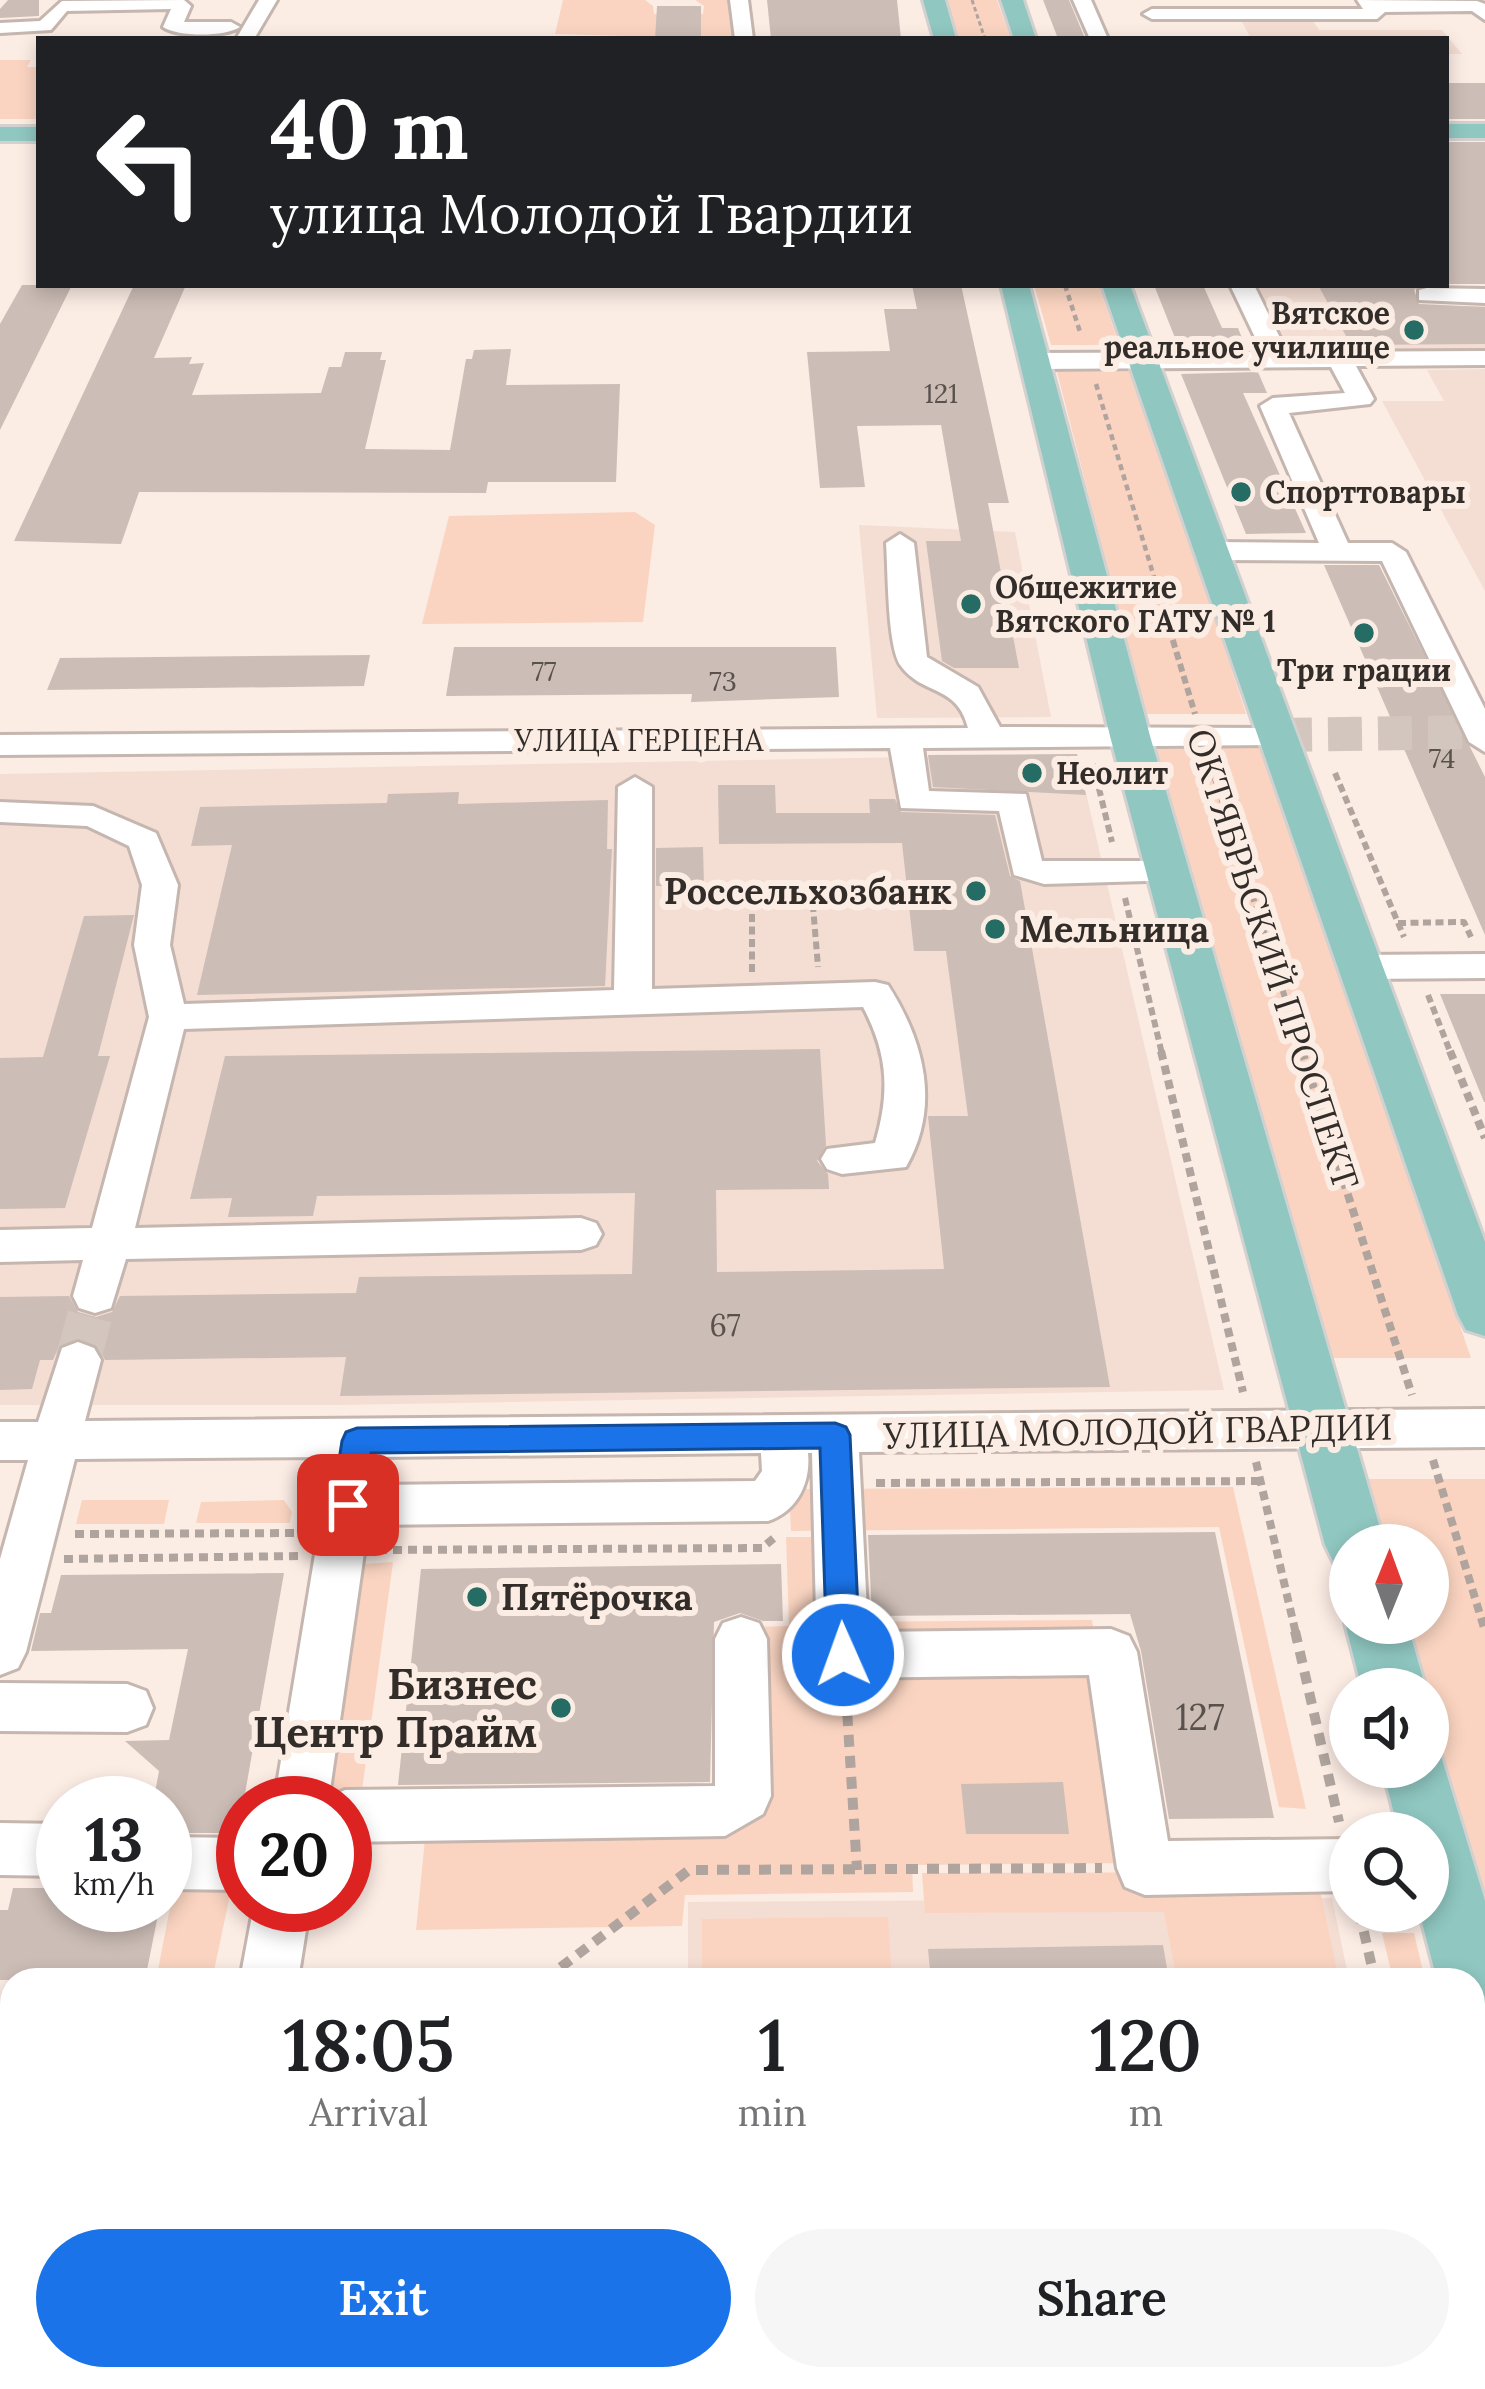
<!DOCTYPE html>
<html lang="en">
<head>
<meta charset="utf-8">
<style>
	body { margin:0; font-family:Lora,serif; background:#f6f6f6; color:#202124; height:100vh; display:flex; flex-direction:column; font-size:45px; white-space:nowrap }
	* { box-sizing:border-box; margin:0 }
	p { font-size:39px; color:#757577 }
	.icon { flex:none; width:66px; height:66px; fill:none; stroke:currentColor; stroke-width:2; stroke-linecap:round; stroke-linejoin:round }
	.map { position:relative; flex:1; overflow:hidden }
	.drawer { position:absolute; left:0px; top:1968px; width:1485px; height:423px; display:flex; flex-direction:column; background:#fff; border-radius:36px 36px 0 0; box-shadow:0 6px 18px #0003 }
	.drawer>* { flex:none }
	.guide { position:absolute; left:36px; top:36px; width:1413px; height:252px; border-radius:0px; box-shadow:0 6px 18px #0003; background:#202124; color:#fff; overflow:hidden }
	.needle { width:78px; rotate:1deg }
	.tools { position:absolute; left:1329px; top:1524px; display:grid; gap:24px }
	.tools a { display:grid; place-items:center; width:120px; height:120px; border-radius:50%; background:#fff; box-shadow:0 6px 18px #0003; font-size:60px }
	.speed { position:absolute; left:36px; top:1776px; display:flex; gap:24px; font-size:60px; font-weight:700; text-align:center }
	.speed>* { display:grid; place-content:center; width:156px; height:156px; border-radius:50%; background:#fff; box-shadow:0 6px 18px #0003; line-height:1 }
	.speed small { font-size:30px; font-weight:400 }
	.speed .limit { border:18px solid #d22; background:#fff; color:#111 }
	.pin { position:absolute; display:grid; place-items:center; width:102px; height:102px; color:#fff; margin:-51px; border-radius:24px; box-shadow:0 6px 18px #0006 }
	.me { position:absolute; width:132px; margin:-66px; rotate:358deg; stroke-linejoin:round; filter:drop-shadow(0 0 9px #0008) }
	.turn { display:flex; align-items:center; gap:42px; height:252px; padding:0 36px; font-size:54px }
	.turn .icon { width:156px; height:156px; stroke-width:2.5 }
	.turn b { display:block; font-size:84px; line-height:102px }
	.eta { display:flex; justify-content:space-evenly; align-items:center; height:204px; text-align:center }
	.eta b { font-size:72px; font-weight:600; line-height:84px }
	.button { display:flex; gap:24px; margin-top:auto; padding:24px 36px }
	.button a { flex:1; height:138px; border-radius:72px; background:#1a73e8; color:#fff; font-size:48px; font-weight:600; line-height:138px; text-align:center }
	.button a+a { background:#f6f6f6; color:#202124 }
	.map>svg:first-child { display:block }
</style>
</head>
<body>
<div class="map">
<svg width="1485" height="2389" viewBox="0 0 1485 2389">
	<rect width="100%" height="100%" fill="#fbece4"/>
	<path fill="#f4ddd3" d="M1240,18H1311L1319,30H1442L1462,54H1446V39H1251Z
		M1251,285H1400L1414,306H1485V353L1286,355Z
		M1485,369V591L1382,401H1444L1427,370Z
		M859,525L1015,532L1051,717L877,718Z
		M1077,754L1224,1390L338,1405H0V774Z
		M1332,1898L1349,1980H688V1902Z
		M697,2379H1434L1436,2389H699Z"/>
	<path fill="#fad4c1" d="M563,0H645L653,6L654,14H703L704,6L695,0H738L742,39L555,34Z
		M947,0H997L1011,39H959Z
		M0,60H31L27,67H39V119H0Z
		M1034,285H1099L1119,345H1051Z
		M1057,372H1136L1246,714H1145Z
		M635,512L655,525L643,622L422,624L449,516Z
		M1261,747L1471,1358H1329L1154,749Z
		M1361,1479H1485V1927L1428,1722V1689H1419L1401,1623H1428V1545H1379Z
		M1233,1487L1306,1809L1279,1807L1219,1527L791,1531L789,1489Z
		M82,1500H169L164,1524H76Z
		M284,1500L292,1512L290,1523H196L201,1502Z
		M786,1537H831L837,1622L1092,1620L1134,1863L912,1865L913,1892L685,1895L682,1926L416,1930L426,1829L731,1823L753,1627L789,1626Z
		M393,1562L362,1790H330L363,1564Z
		M1316,1872L1339,1980H1177L1164,1912L925,1913L922,1873Z
		M174,1887H225L230,1895L212,1980H156Z
		M888,1917L892,1980H702V1919Z
		M1382,1933H1414L1425,1980H1393Z
		M1473,2176L1485,2225V2383L1473,2330Z
		M0,2214H12V2379H102L100,2389H0Z
		M972,2379H1423L1425,2389H973Z"/>
	<path fill="#ccbdb6" d="M8,0H39V16L0,18V9Z
		M767,0H897L901,39H771Z
		M1043,0H1069L1084,36H1057Z
		M657,6H701V39H655Z
		M1446,83H1485V119H1446Z
		M1446,142H1485V284H1446Z
		M22,285H72L0,430V324Z
		M134,285H186L154,358L192,357L189,364L204,363L192,395L321,393L329,367H341L345,352H382L380,360H386L365,449L450,450L466,359H472L474,350L511,349L506,385L620,384L616,482H488L486,493L139,492L121,544L14,541Z
		M912,285H961L1009,503H988L1019,668H954L942,661L926,541H961L941,425L857,426L865,487L820,488L807,352L890,351L884,309H917Z
		M1154,285H1203L1222,328H1238L1246,348H1179Z
		M1318,285H1420L1414,290L1419,304L1485,307V344L1351,345Z
		M1258,372L1267,393H1243L1306,533L1246,534L1181,374Z
		M1324,565H1379L1485,777V935Z
		M454,647H836L839,697L691,702L692,694L446,696Z
		M370,655L364,686L47,690L60,658Z
		M1077,754L1086,795L933,787L928,755Z
		M718,785H775L776,813H870L869,799H895L901,812L995,815L1010,876L1020,881L1110,1387L340,1396L346,1357L105,1360L96,1344L76,1338L60,1344L53,1360H40L32,1389L0,1390V1297L69,1296L78,1312L96,1317L112,1312L120,1296L356,1293L359,1277L632,1274L635,1193L317,1196L313,1216L228,1217L232,1198L190,1199L225,1056L820,1049L826,1145L817,1161L828,1174L829,1189L716,1190L717,1272L944,1269L928,1116H968L946,951H914L902,843L719,844Z
		M459,792L458,804L608,800L607,849H612L605,986L197,995L232,845L191,846L200,807L387,803L388,794Z
		M703,847L704,886H656V848Z
		M134,915L98,1056H110L65,1208L0,1209V1058L43,1057L84,916Z
		M1440,994H1485V1102H1484Z
		M1215,1532L1274,1818L1169,1819L1141,1651L1130,1614L872,1616L868,1535Z
		M781,1564L783,1621H763L740,1613L714,1622L710,1782L398,1785L421,1569Z
		M284,1573L238,1833H165V1803H153L159,1771L125,1741L169,1740L188,1649L31,1651L40,1613H51L61,1575Z
		M1063,1782L1069,1834H966L961,1784Z
		M13,1888H63V1905H160L145,1980H0V1910H8Z
		M1163,1945L1169,1980H931L928,1949Z"/>
	<g fill="none" stroke-linecap="round" stroke-linejoin="round">
		<path stroke="#d3c6bf" stroke-width="34" stroke-dasharray="34 16" stroke-linecap="butt" d="M1278,735L1472,732"/>
		<path stroke="#d3c6bf" stroke-width="45" stroke-dasharray="45 22" stroke-linecap="butt" d="M78,1360L95,1296"/>
		<g stroke="#c5b6af" stroke-width="6">
			<path id="minor" d="M184,0L191,6L184,22H231L240,27C225,37 178,37 163,27L171,9L67,11L51,30L0,33V23L40,21L62,1Z
				M259,0H277L254,39H236Z
				M730,0H748L753,39H735Z
				M1073,0H1091L1108,39H1090Z
				M1357,0L1477,1L1485,4V20L1472,11L1385,12L1377,19H1152L1143,14L1152,9H1363Z
				M1230,285H1254L1287,352L1485,351V365L1356,366L1374,399L1370,404L1289,413L1348,543H1392L1406,552L1485,709V752L1469,742L1382,561L1211,560L1197,551L1211,542L1319,543L1260,406L1273,398L1345,393L1331,367L1037,369L1024,361L1037,353L1262,352Z
				M1427,288L1485,289V303L1419,300V290Z
				M900,534L914,543L927,657L978,687L1000,727L1290,728L1294,735L1278,745L923,748L929,791L1026,794L1042,861H1168L1181,864L1186,872L1181,880L1044,884L1014,875L999,811L901,808L890,748L0,755V735L968,728C957,684 923,696 901,666C887,648 888,569 886,543Z
				M635,777L652,787V989L875,982L888,985C924,1041 941,1106 906,1167L842,1174L827,1169L821,1159L827,1149L875,1143C890,1092 888,1054 863,1007L184,1029L135,1228L581,1218L596,1223L602,1234L596,1245L581,1250L126,1259L111,1308L95,1313L79,1308L73,1296L83,1260L0,1262V1230L92,1228L149,1017L134,945L142,885L129,846L87,826L0,822V802L93,806L156,833L178,885L170,945L184,1004L614,990L618,787Z
				M1485,954V978L1361,979L1348,975L1342,967L1348,959L1361,955Z
				M78,1342L94,1348L101,1360L85,1421L1485,1409V1447L859,1452L868,1632L1111,1629L1129,1636L1137,1652L1168,1841L1350,1839V1891L1145,1895L1125,1887L1117,1868L1089,1675L843,1678L825,1671L817,1655L812,1453H808C811,1483 797,1511 768,1521L368,1525L329,1797L345,1790L715,1786V1639L723,1623L741,1617L759,1623L767,1639L771,1796L763,1814L725,1836L345,1842V1803H274L331,1457L75,1459L26,1652L18,1668L0,1675V1559L28,1460H0V1422H38L62,1348ZM761,1453L762,1471L755,1481L374,1485L378,1457Z
				M0,1683L127,1684L146,1691L153,1708L146,1725L127,1732L0,1731Z
				M0,1823L63,1824V1876L0,1875Z
				M165,1837L243,1838V1890L165,1889Z
				M254,1905H310L298,1980H240Z
				M166,2379H232L230,2389H164Z
				M458,2379H524L523,2389H457Z"/>
		</g>
		<g stroke="#d2d1d0" stroke-width="6">
			<path id="major" d="M923,0H945L956,39H934Z
				M1001,0H1023L1036,39H1014Z
				M1446,124H1485V138H1446Z
				M0,127H39V141H0Z
				M1001,285H1029L1150,736L1385,1545H1350V1568L1334,1563L1325,1545L1110,736Z
				M1102,285H1130L1485,1242V1336L1466,1330L1458,1315Z
				M1350,1613V1623H1407L1426,1689H1362L1345,1623Z
				M1428,1742L1438,1746L1485,1901V2064L1473,2059V1980H1437L1419,1911H1428V1833H1399L1382,1767H1428Z"/>
		</g>
		<path stroke="#b0a49e" stroke-width="3" stroke-dasharray="4.5 3" stroke-linecap="butt" d="M972,0L985,39"/>
		<path stroke="#b0a49e" stroke-width="4.5" stroke-dasharray="6 4.5" stroke-linecap="butt" d="M1065,285L1081,335
			M1096,384L1163,607"/>
		<path stroke="#b0a49e" stroke-width="6" stroke-dasharray="8 4.5" stroke-linecap="butt" d="M1162,604L1195,714
			M1210,763L1303,1054
			M1093,764L1112,842
			M1335,773L1404,937
			M1125,898L1162,1054
			M1398,923L1464,922L1471,937
			M752,972V906H813L818,967
			M1428,995L1451,1054"/>
		<path stroke="#b0a49e" stroke-width="8" stroke-dasharray="9 6" stroke-linecap="butt" d="M1161,1051L1243,1392
			M1302,1051L1412,1395
			M1450,1051L1485,1138
			M1433,1460L1485,1631
			M1256,1462L1296,1634
			M876,1483L1260,1481
			M75,1534L300,1533
			M378,1550L762,1548L774,1538
			M64,1559L300,1556"/>
		<path stroke="#b0a49e" stroke-width="10" stroke-dasharray="12 9" stroke-linecap="butt" d="M1295,1631L1339,1822
			M846,1693L857,1870
			M1359,1911L1375,1980
			M544,1980L689,1870L1102,1868
			M0,2047H12
			M0,2202H12
			M1464,2379L1466,2389
			M134,2389L136,2379"/>
		<use href="#minor" fill="#fff" fill-rule="evenodd"/>
		<use href="#major" fill="#90c7c1" fill-rule="evenodd"/>
	</g>
	<path fill="#1a73e8" stroke="#114b97" stroke-width="3" d="M835,1423L846,1427L850,1435L860,1655L855,1665L843,1670L831,1665L827,1655L820,1448L371,1453L359,1514L348,1518L337,1514L332,1505L342,1441L346,1432L357,1428Z"/>
	<g fill="#246c64" stroke="#fbece4" stroke-width="4.5">
		<circle cx="1414" cy="330" r="12"/>
		<circle cx="1241" cy="492" r="12"/>
		<circle cx="971" cy="604" r="12"/>
		<circle cx="1364" cy="633" r="12"/>
		<circle cx="1032" cy="773" r="12"/>
		<circle cx="976" cy="891" r="12"/>
		<circle cx="995" cy="929" r="12"/>
		<circle cx="477" cy="1597" r="12"/>
		<circle cx="561" cy="1708" r="12"/>
	</g>
	<g text-anchor="middle" dominant-baseline="central" stroke-width="12" stroke-linejoin="round" paint-order="stroke">
		<g font-size="27" fill="#59514d">
			<text x="941" y="393">121</text>
			<text x="544" y="671">77</text>
			<text x="723" y="681">73</text>
			<text x="1442" y="758">74</text>
		</g>
		<g font-size="30" font-weight="bold" fill="#332d2a" stroke="#fbece4" text-anchor="start">
			<text x="1390" y="313" text-anchor="end">Вятское<tspan x="1390" dy="34">реальное училище</tspan></text>
			<text x="1265" y="492">Спорттовары</text>
			<text x="995" y="587">Общежитие<tspan x="995" dy="34">Вятского ГАТУ № 1</tspan></text>
			<text x="1364" y="670" text-anchor="middle">Три грации</text>
			<text x="1056" y="773">Неолит</text>
		</g>
		<g font-size="30" fill="#332d2a" stroke="#fbece4">
			<text x="639" y="740">УЛИЦА ГЕРЦЕНА</text>
		</g>
		<g font-size="30" fill="#59514d">
			<text x="725" y="1325">67</text>
		</g>
		<g font-size="36" font-weight="bold" fill="#332d2a" stroke="#fbece4" text-anchor="start">
			<text x="952" y="891" text-anchor="end">Россельхозбанк</text>
			<text x="1019" y="929">Мельница</text>
			<text x="501" y="1597">Пятёрочка</text>
		</g>
		<g font-size="36" fill="#332d2a" stroke="#fbece4">
			<text transform="translate(1273 959) rotate(72)">ОКТЯБРЬСКИЙ ПРОСПЕКТ</text>
			<text transform="translate(1138 1431) rotate(-1)">УЛИЦА МОЛОДОЙ ГВАРДИИ</text>
		</g>
		<g font-size="36" fill="#59514d">
			<text x="1200" y="1717">127</text>
		</g>
		<g font-size="42" font-weight="bold" fill="#332d2a" stroke="#fbece4" text-anchor="end">
			<text x="537" y="1684">Бизнес<tspan x="537" dy="48">Центр Прайм</tspan></text>
		</g>
	</g>
</svg>
<div class="tools">
<a><svg class="needle" viewBox="-14 -14 28 28"><path d="M0-13l5 13h-10z" fill="#e53935"/><path d="M0 13l5-13h-10z" fill="#757577"/></svg></a>
<a><svg class="icon" aria-label="sound" viewBox="0 0 24 24"><path d="M4 9h4l5-4v14l-5-4H4zM17 9q2 3 0 6"/></svg></a>
<a><svg class="icon" aria-label="search" viewBox="0 0 24 24"><circle cx="10" cy="10" r="6"/><path d="M15 15l6 6"/></svg></a>
</div>
<div class="speed"><div>13<small>km/h</small></div><div class="limit">20</div></div>
<div class="pin" style="left:348px;top:1505px;background:#d93025"><svg class="icon" aria-label="arrive" viewBox="0 0 24 24"><path d="M6 21V4h12l-3 4 3 4H6"/></svg></div>
<svg class="me" style="left:843px;top:1655px" viewBox="-20 -20 40 40"><circle r="17" fill="#1a73e8" stroke="#fff" stroke-width="3"/><path d="M0-11L8 9 0 5-8 9z" fill="#fff"/></svg>
<div class="guide">
<div class="turn"><svg class="icon" aria-label="left" viewBox="0 0 24 24"><path d="M17 20v-9H6M10 6l-5 5 5 5"/></svg><div><b>40 m</b>улица Молодой Гвардии</div></div>
</div>
<section class="drawer">
<div class="eta">
<div><b>18:05</b><p>Arrival</p></div>
<div><b>1</b><p>min</p></div>
<div><b>120</b><p>m</p></div>
</div>
<div class="button"><a>Exit</a><a>Share</a></div>
</section>
</div>
</body>
</html>
